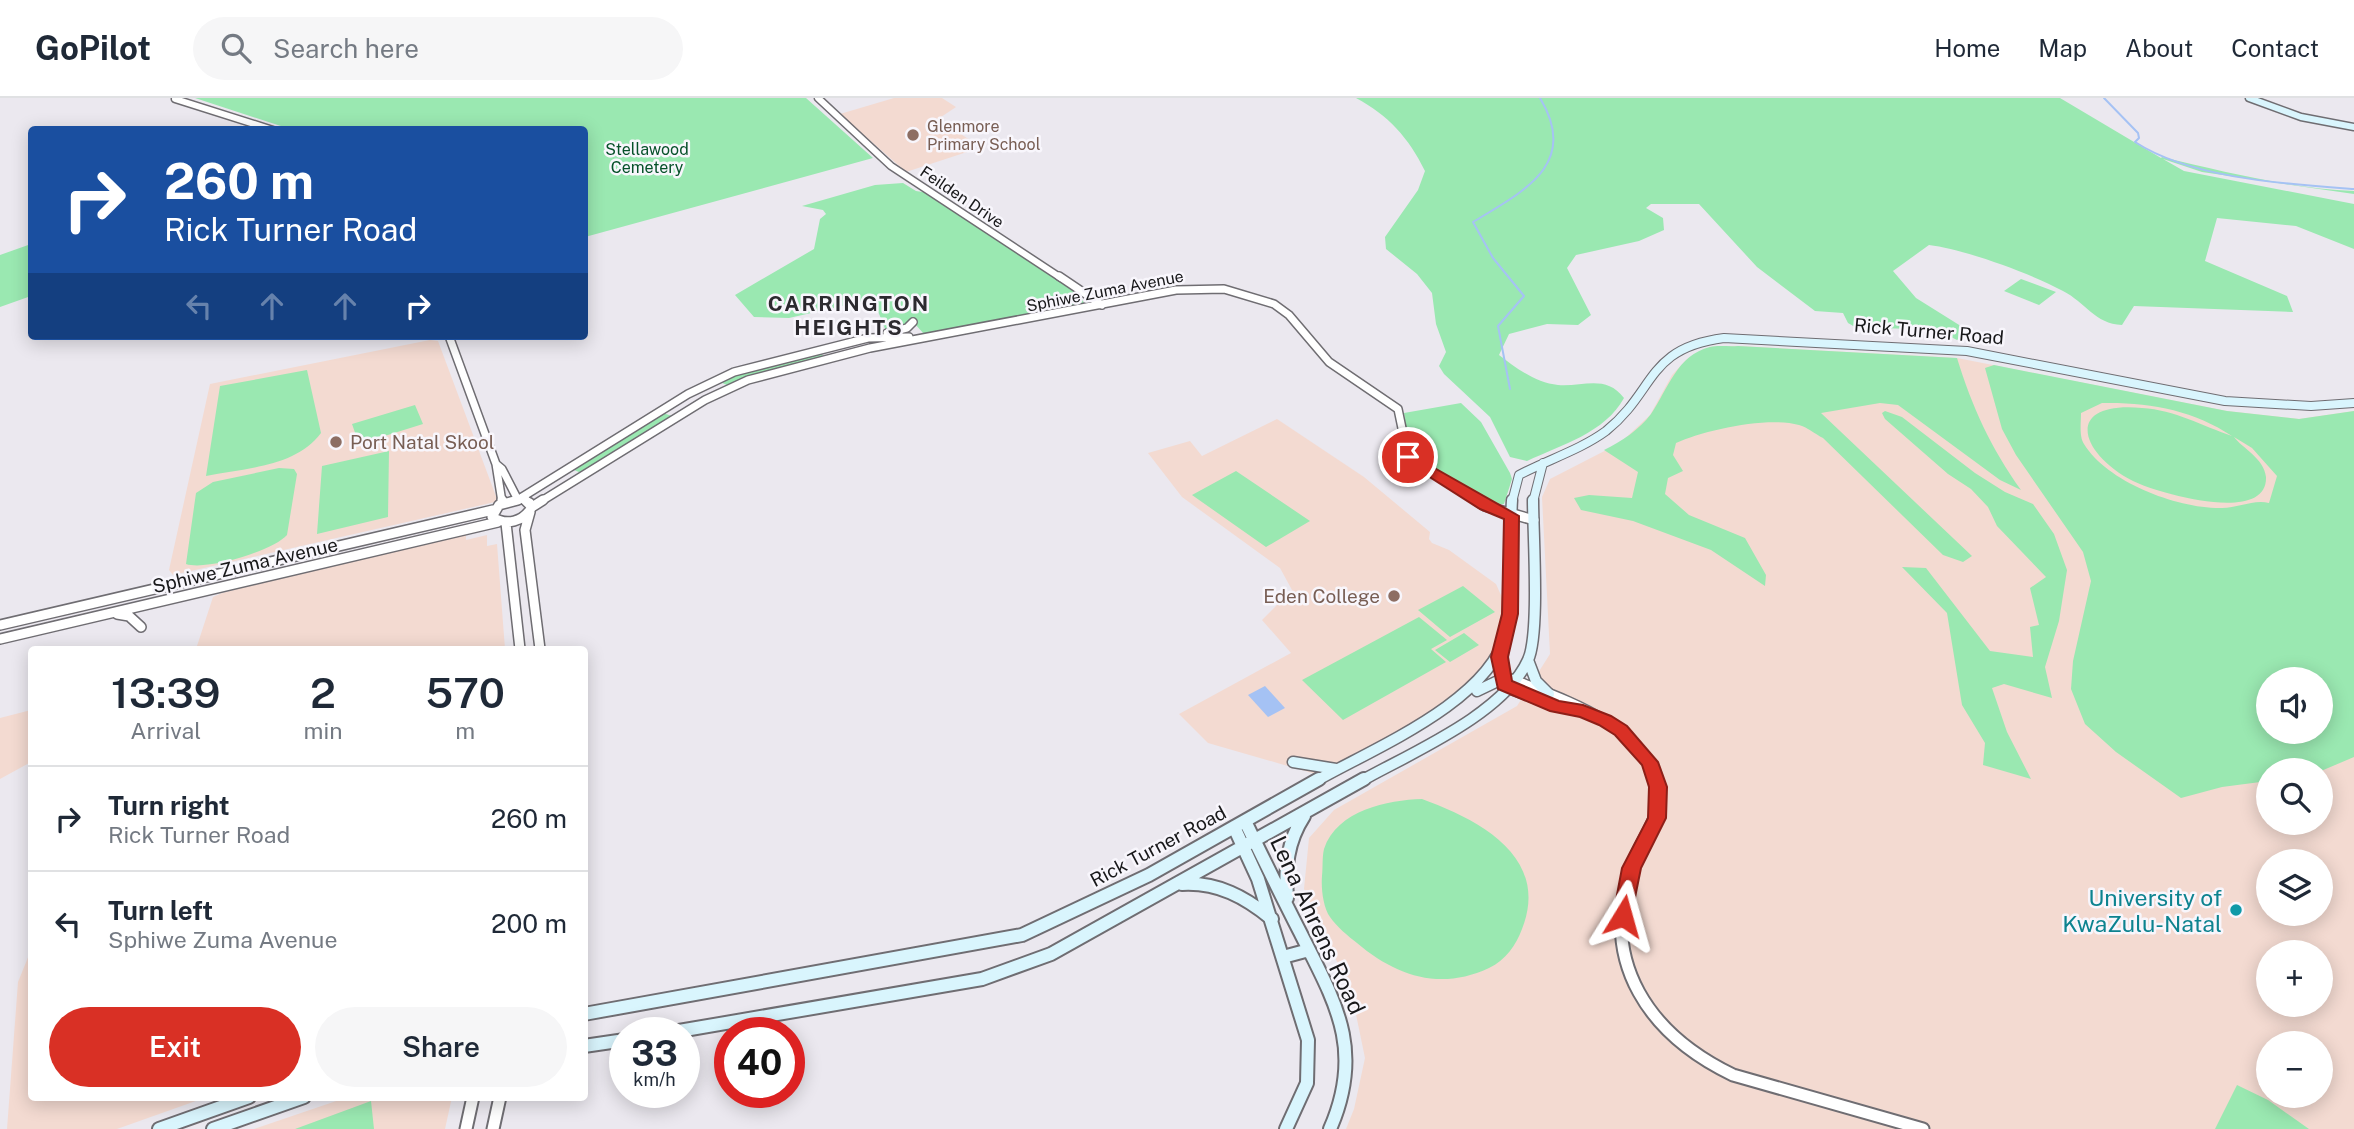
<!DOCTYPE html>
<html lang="en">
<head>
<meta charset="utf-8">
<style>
	body { margin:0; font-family:"Public Sans",sans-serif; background:#f6f6f7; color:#1f2937; height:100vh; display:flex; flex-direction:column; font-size:26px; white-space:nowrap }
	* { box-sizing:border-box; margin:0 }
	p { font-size:23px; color:#747a83 }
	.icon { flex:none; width:38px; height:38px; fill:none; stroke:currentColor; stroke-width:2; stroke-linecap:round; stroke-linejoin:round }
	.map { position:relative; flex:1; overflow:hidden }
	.drawer { position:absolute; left:28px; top:548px; width:560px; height:455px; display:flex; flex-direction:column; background:#fff; border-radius:7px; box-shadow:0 4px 18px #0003 }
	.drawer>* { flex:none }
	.banner { position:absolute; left:28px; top:28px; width:560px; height:214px; border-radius:7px; box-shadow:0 4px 18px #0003; background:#1a4fa0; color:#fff; overflow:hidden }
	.fabs { position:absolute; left:2256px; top:569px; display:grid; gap:14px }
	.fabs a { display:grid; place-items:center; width:77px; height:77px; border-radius:50%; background:#fff; box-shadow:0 4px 18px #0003; font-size:35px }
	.speed { position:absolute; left:609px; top:919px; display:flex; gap:14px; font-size:35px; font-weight:700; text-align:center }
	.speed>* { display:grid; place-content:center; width:91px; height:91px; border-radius:50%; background:#fff; box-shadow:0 4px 18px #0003; line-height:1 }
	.speed small { font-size:18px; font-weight:400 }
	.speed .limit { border:10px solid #d22; background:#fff; color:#111 }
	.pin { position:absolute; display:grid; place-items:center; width:60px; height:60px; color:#fff; margin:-30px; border:4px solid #fff; border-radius:50%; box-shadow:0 2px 7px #0007 }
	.me { position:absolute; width:77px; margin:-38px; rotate:8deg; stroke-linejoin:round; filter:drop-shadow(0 0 5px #0008) }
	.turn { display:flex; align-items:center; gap:24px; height:147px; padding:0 21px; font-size:32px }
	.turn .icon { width:91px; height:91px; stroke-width:2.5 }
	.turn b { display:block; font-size:49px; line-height:60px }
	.lanes { display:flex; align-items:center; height:66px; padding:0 21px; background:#0003; justify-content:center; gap:35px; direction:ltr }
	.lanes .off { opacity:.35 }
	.eta { display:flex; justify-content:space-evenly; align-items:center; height:119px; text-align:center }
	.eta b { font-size:42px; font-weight:600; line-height:49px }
	.cta { display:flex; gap:14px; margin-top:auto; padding:14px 21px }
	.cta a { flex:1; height:80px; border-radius:42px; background:#d93025; color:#fff; font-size:28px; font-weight:600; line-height:80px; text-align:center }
	.cta a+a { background:#f6f6f7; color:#1f2937 }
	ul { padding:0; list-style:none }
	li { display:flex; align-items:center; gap:21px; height:105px; padding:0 21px; border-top:2px solid #e0e1e3 }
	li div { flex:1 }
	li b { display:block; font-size:26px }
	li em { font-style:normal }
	header { display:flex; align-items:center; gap:42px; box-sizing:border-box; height:98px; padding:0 35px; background:#fff; border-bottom:2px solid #e0e1e3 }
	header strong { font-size:33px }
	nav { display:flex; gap:38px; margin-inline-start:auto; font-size:24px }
	.search { width:490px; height:63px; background:#f6f6f7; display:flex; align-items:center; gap:18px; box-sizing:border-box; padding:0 24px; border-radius:38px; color:#747a83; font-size:26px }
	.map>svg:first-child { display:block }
</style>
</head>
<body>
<header>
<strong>GoPilot</strong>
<div class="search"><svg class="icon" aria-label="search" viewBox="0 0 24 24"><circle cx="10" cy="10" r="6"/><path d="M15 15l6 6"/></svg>Search here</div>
<nav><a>Home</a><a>Map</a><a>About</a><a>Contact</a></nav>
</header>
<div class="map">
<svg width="2354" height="1031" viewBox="0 0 2354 1031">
	<rect width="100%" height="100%" fill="#ebe8ef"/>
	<path fill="#f3dad1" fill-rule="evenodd" d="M894,0H942L956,9L938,21L976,46L965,51L967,54L906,74L840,16Z
		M430,242L438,243L497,401L495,404L173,477L169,472L210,286Z
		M1738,248L1957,260L2227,313L2299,321L2354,313V1031H1346L1354,1011L1365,960L1352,897L1304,791L1309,740L1334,712L1517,608L1550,556L1542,399L1550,381L1620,345L1650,317L1672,277L1687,261L1710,249ZM2268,581H2320V634H2268ZM2268,672H2320V724H2268ZM2268,763H2320V816H2268ZM2268,854H2320V906H2268ZM2268,945H2320V998H2268Z
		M1277,321L1364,379L1430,434L1429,441L1432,445L1449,452L1496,486L1504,504L1493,561L1471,592L1423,624L1319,677L1208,645L1179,616L1291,555L1262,522L1292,492L1280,470L1182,399L1148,355L1190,343L1202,358Z
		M466,434V442L487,437V448L497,446L505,551H196L213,499L222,495Z
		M31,612V664L0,681V620Z
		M31,852L32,999H207L117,1031H7L18,884Z
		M348,999H452L445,1031H254Z"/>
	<path fill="#9ae8b1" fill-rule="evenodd" d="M195,0H806L873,60L585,139L584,32L290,31Z
		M1356,0H2060L2161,60L2162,59C2225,74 2289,90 2354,93V96L2202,74L2163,61L2184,73L2354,106V151L2296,128L2217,120L2205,163L2287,198L2293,214L2134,208L2122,227C2095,226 2085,204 2063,193C2032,176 1964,151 1929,147L1893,173L1916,200L1972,235L1957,242L1937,232L1855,229L1848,225L1843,215L1815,213L1757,169L1699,106H1651L1646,110L1663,120L1664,132L1639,143L1576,157L1567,170L1591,217L1578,227L1547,226L1509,236L1499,257C1516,270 1536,285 1558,287C1583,289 1606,276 1624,300C1605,335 1561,347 1527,363L1510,359L1490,319L1444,276L1439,268L1446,254L1436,226L1432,195L1417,176L1386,151L1385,139L1418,92L1425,73C1409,40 1388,17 1356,0Z
		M903,85L916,93L929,95L1080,197L1084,205L924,236L915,226L886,233L873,201L789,220L754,219L735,197L814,151L820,121L826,116L823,112L802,108L875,87Z
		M31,146V198L0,209V157Z
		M2021,181L2056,194L2039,207L2004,193Z
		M1738,248L1957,260C1972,309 1991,350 2021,392L2000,382L1898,307L1880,305L1821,315L1972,458L1963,464L1943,457L1823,340C1815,336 1807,329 1799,327C1768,318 1704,332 1676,345L1673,357L1683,373L1668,380L1665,396L1689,417L1745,440L1766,477L1765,488L1711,452L1633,423L1581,412L1574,400L1589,397L1632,400L1638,374L1604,352C1621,344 1640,331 1651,316C1668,291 1677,257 1710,249C1719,247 1729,249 1738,248Z
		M821,254L823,258L818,261L727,287L720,284L736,275Z
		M1994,267L2227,313L2299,321L2354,313V659L2321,673L2268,672V683L2222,689L2181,700L2116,654L2085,626L2071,591L2073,563L2091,483L2083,454L2016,357L2002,331L1985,270ZM2102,305C2149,304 2193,312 2232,338C2202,328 2175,312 2142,310C2063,303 2079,355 2133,383C2154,394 2268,428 2266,379C2264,360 2242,350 2234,339L2252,350L2277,378L2269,405C2254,401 2238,410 2222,410C2178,411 2107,384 2084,346C2079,339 2081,324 2081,315ZM2268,581H2320V634H2268Z
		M307,272L321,335C296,369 245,370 206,378L220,288Z
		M1461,305L1481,324L1510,375L1512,381L1504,406H1495L1415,360L1408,343L1404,315Z
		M415,307L423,326L359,346L352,326Z
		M1885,313L1902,319L1975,375L2005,394L2033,406L2054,436L2067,472L2059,523L2045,569L2052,600L2004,586L1992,590L2007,634L2031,681L1983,667L1985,645L1962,607L1947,515L1902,469L1926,470L1990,553L2033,559L2030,529L2039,527L2030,490L2046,479L1997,428L1988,409L1971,391L1948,376L1885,321L1882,315Z
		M663,315L672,318L581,375L572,371Z
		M389,353L388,419L317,436L322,368Z
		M279,370L294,371L297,376L287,437C273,453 206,473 186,466L196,395L213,384Z
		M1236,373L1310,423L1266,449L1192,397Z
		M1463,488L1495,514L1450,539L1418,512Z
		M1419,519L1447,542L1431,551L1446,564L1343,622L1302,582Z
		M1464,535L1479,547L1450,564L1435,552Z
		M1422,701C1477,721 1551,758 1522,831C1516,847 1506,862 1489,870C1440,893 1396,878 1357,845C1348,838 1337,829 1330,819C1323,809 1321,790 1322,778C1323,770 1322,759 1324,751C1337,712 1388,702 1422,701Z
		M2237,987L2268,1002L2309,1031H2215Z
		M371,1003L374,1031H295Z"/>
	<path fill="#a5c2f4" d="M1265,588L1285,610L1268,619L1248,597Z"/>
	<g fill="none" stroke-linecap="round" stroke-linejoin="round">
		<path stroke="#a5c2f4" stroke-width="2" d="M2104,0L2138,35L2139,40L2135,44C2192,81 2287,86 2354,91
			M1510,291L1498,228L1524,198L1493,160L1473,124C1524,93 1580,66 1540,0"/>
		<g stroke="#6f6d72" stroke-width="9">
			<path id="tertiary-far3" d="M818,0L891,68L1061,180
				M175,1L273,32"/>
		</g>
		<g stroke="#6f6d72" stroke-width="10">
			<path id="tertiary-far2" d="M1059,178L1102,207
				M887,235L907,230L913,224
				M449,238L496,366L502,404
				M1391,348L1408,359
				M496,366L502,371L517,400
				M519,401L688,296L734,274L868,240L909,239
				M511,404L522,401L530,404
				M540,404L705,302L748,282L870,250L1176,192L1224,191L1274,206L1289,217L1329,264L1398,311L1408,359L1478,404"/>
		</g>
		<g stroke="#6f6d72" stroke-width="12">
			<path id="tertiary-far1" d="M502,402V405
				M518,402L499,407L492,419C507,428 523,424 532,409L525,402
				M1476,402L1485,408L1534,422
				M532,409L543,402
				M530,414L525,432L540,551
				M506,425L520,551
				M117,516L129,518L141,529
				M0,527L493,412
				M0,541L498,424
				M1514,582C1567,603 1636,624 1656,683
				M1507,590L1556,608L1574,611"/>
		</g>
		<g stroke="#6f6d72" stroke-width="15">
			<path id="tertiary" d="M1656,681C1668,717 1641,739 1631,771C1599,865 1650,937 1733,977L1923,1031
				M466,1031L473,999
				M493,1031L500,999"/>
		</g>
		<g stroke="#6f6d72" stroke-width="9">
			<path id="secondary-far3" d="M2249,0L2301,19L2354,29"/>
		</g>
		<g stroke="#6f6d72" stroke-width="10">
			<path id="secondary-far2" d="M1512,404L1519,377C1547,362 1580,352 1606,333C1656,293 1646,250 1724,240L1967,253L2225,303L2311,308L2354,305
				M1533,404L1543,365"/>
		</g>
		<g stroke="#6f6d72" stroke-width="13">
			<path id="secondary-far1" d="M1528,562L1536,583L1549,596
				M1477,593L1502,581L1514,582
				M1293,664L1336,671
				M1316,683C1374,650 1488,604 1506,536C1517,492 1509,446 1512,402
				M1361,683C1411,655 1504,616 1528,562C1540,536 1533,436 1533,402"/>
		</g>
		<g stroke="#6f6d72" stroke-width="16">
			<path id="secondary" d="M1245,723C1263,760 1281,797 1300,834C1335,904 1365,951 1330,1031
				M1234,729L1258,781L1308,942L1307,985L1286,1031
				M1182,786C1218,784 1245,799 1272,821
				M1287,800C1285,770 1287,744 1304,718
				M1283,859L1309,852
				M584,916L1022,837L1149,777L1319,681
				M673,934L982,881L1051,856L1364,681
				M584,948L625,942
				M159,1031L249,999
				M213,1031L304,999"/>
		</g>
		<use href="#tertiary-far3" stroke="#fff" stroke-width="6"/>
		<use href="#tertiary-far2" stroke="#fff" stroke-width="7"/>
		<use href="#tertiary-far1" stroke="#fff" stroke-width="9"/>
		<use href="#tertiary" stroke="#fff" stroke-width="11"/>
		<use href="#secondary-far3" stroke="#d9f5fd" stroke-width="6"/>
		<use href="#secondary-far2" stroke="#d9f5fd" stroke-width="8"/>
		<use href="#secondary-far1" stroke="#d9f5fd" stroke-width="10"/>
		<use href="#secondary" stroke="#d9f5fd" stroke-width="12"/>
	</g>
	<path fill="#d93025" stroke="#8d1f18" stroke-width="2" d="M1408,355L1519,418L1518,516L1508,559L1512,583L1559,603L1583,607L1611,618L1627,628L1658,664L1667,689L1666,720L1641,770L1630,824L1623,827L1616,824L1613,818L1622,770L1648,720L1649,689L1642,667L1615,637L1599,627L1580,619L1550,613L1498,591L1491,559L1502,516L1504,421L1480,411L1403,362L1401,359Z"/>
	<g fill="#8d6e63" stroke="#f8f6fc" stroke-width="2.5">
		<circle cx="913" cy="37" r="7"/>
		<circle cx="336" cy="344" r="7"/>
		<circle cx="1394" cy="498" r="7"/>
	</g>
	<circle fill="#0f9aa8" stroke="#f8f6fc" stroke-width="2.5" cx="2236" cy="812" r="7"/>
	<g text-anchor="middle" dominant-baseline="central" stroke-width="5" stroke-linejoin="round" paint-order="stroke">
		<g font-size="16" fill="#785e54" stroke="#f8f6fc" text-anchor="start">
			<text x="927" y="28">Glenmore<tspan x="927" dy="18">Primary School</tspan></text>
		</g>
		<g font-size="16" fill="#065129" stroke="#f8f6fc">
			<text x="647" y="51">Stellawood<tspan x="647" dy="18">Cemetery</tspan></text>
		</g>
		<g font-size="16" fill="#18181a" stroke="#f8f6fc">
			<text transform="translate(962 99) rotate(34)">Feilden Drive</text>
			<text transform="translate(1105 193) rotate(-11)">Sphiwe Zuma Avenue</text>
		</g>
		<g font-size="19" fill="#18181a" stroke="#f8f6fc">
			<text transform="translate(1929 233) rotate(5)">Rick Turner Road</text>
			<text transform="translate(245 467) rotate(-13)">Sphiwe Zuma Avenue</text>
			<text transform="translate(1158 748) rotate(-28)">Rick Turner Road</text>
		</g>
		<g font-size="19" fill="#785e54" stroke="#f8f6fc" text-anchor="start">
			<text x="350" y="344">Port Natal Skool</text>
			<text x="1380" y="498" text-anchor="end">Eden College</text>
		</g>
		<g font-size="21" font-weight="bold" letter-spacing="2" fill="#2c2a2f" stroke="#f8f6fc">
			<text x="849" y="205">CARRINGTON<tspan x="849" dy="24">HEIGHTS</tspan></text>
		</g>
		<g font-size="23" fill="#0d838f" stroke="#f8f6fc" text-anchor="end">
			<text x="2222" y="799">University of<tspan x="2222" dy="26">KwaZulu-Natal</tspan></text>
		</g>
		<g font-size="23" fill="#18181a" stroke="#f8f6fc">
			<text transform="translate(1318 827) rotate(65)">Lena Ahrens Road</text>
		</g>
	</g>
</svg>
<div class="fabs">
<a><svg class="icon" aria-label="sound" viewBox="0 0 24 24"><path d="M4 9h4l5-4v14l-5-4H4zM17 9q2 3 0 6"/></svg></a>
<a><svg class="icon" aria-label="search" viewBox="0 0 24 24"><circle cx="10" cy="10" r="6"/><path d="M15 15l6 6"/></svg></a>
<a><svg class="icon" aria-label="layers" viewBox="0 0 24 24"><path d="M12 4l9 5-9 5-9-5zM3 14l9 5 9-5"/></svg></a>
<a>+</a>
<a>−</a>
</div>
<div class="speed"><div>33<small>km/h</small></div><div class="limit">40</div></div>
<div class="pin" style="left:1408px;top:359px;background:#d93025"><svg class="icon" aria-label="arrive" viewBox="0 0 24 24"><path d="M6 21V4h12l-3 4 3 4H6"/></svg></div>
<svg class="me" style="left:1623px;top:818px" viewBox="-20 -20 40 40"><path d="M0-17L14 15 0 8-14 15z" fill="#d93025" stroke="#fff" stroke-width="4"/></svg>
<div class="banner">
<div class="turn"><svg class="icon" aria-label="right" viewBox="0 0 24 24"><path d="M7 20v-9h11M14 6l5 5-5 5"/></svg><div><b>260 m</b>Rick Turner Road</div></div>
<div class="lanes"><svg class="icon off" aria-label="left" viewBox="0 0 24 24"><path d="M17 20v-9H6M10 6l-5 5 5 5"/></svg><svg class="icon off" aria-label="ahead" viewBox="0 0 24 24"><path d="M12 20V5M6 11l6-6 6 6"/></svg><svg class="icon off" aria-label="ahead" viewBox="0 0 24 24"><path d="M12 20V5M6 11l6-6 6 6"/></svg><svg class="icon" aria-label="right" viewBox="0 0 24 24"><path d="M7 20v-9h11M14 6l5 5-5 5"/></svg></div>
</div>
<section class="drawer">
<div class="eta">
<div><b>13:39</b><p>Arrival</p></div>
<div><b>2</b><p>min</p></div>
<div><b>570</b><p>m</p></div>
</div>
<ul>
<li><svg class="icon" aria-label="right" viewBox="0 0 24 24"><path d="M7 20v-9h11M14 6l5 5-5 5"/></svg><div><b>Turn right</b><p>Rick Turner Road</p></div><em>260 m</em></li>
<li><svg class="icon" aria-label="left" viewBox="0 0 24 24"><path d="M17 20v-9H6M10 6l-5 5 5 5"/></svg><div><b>Turn left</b><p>Sphiwe Zuma Avenue</p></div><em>200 m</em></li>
</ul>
<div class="cta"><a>Exit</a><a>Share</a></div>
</section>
</div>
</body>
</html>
